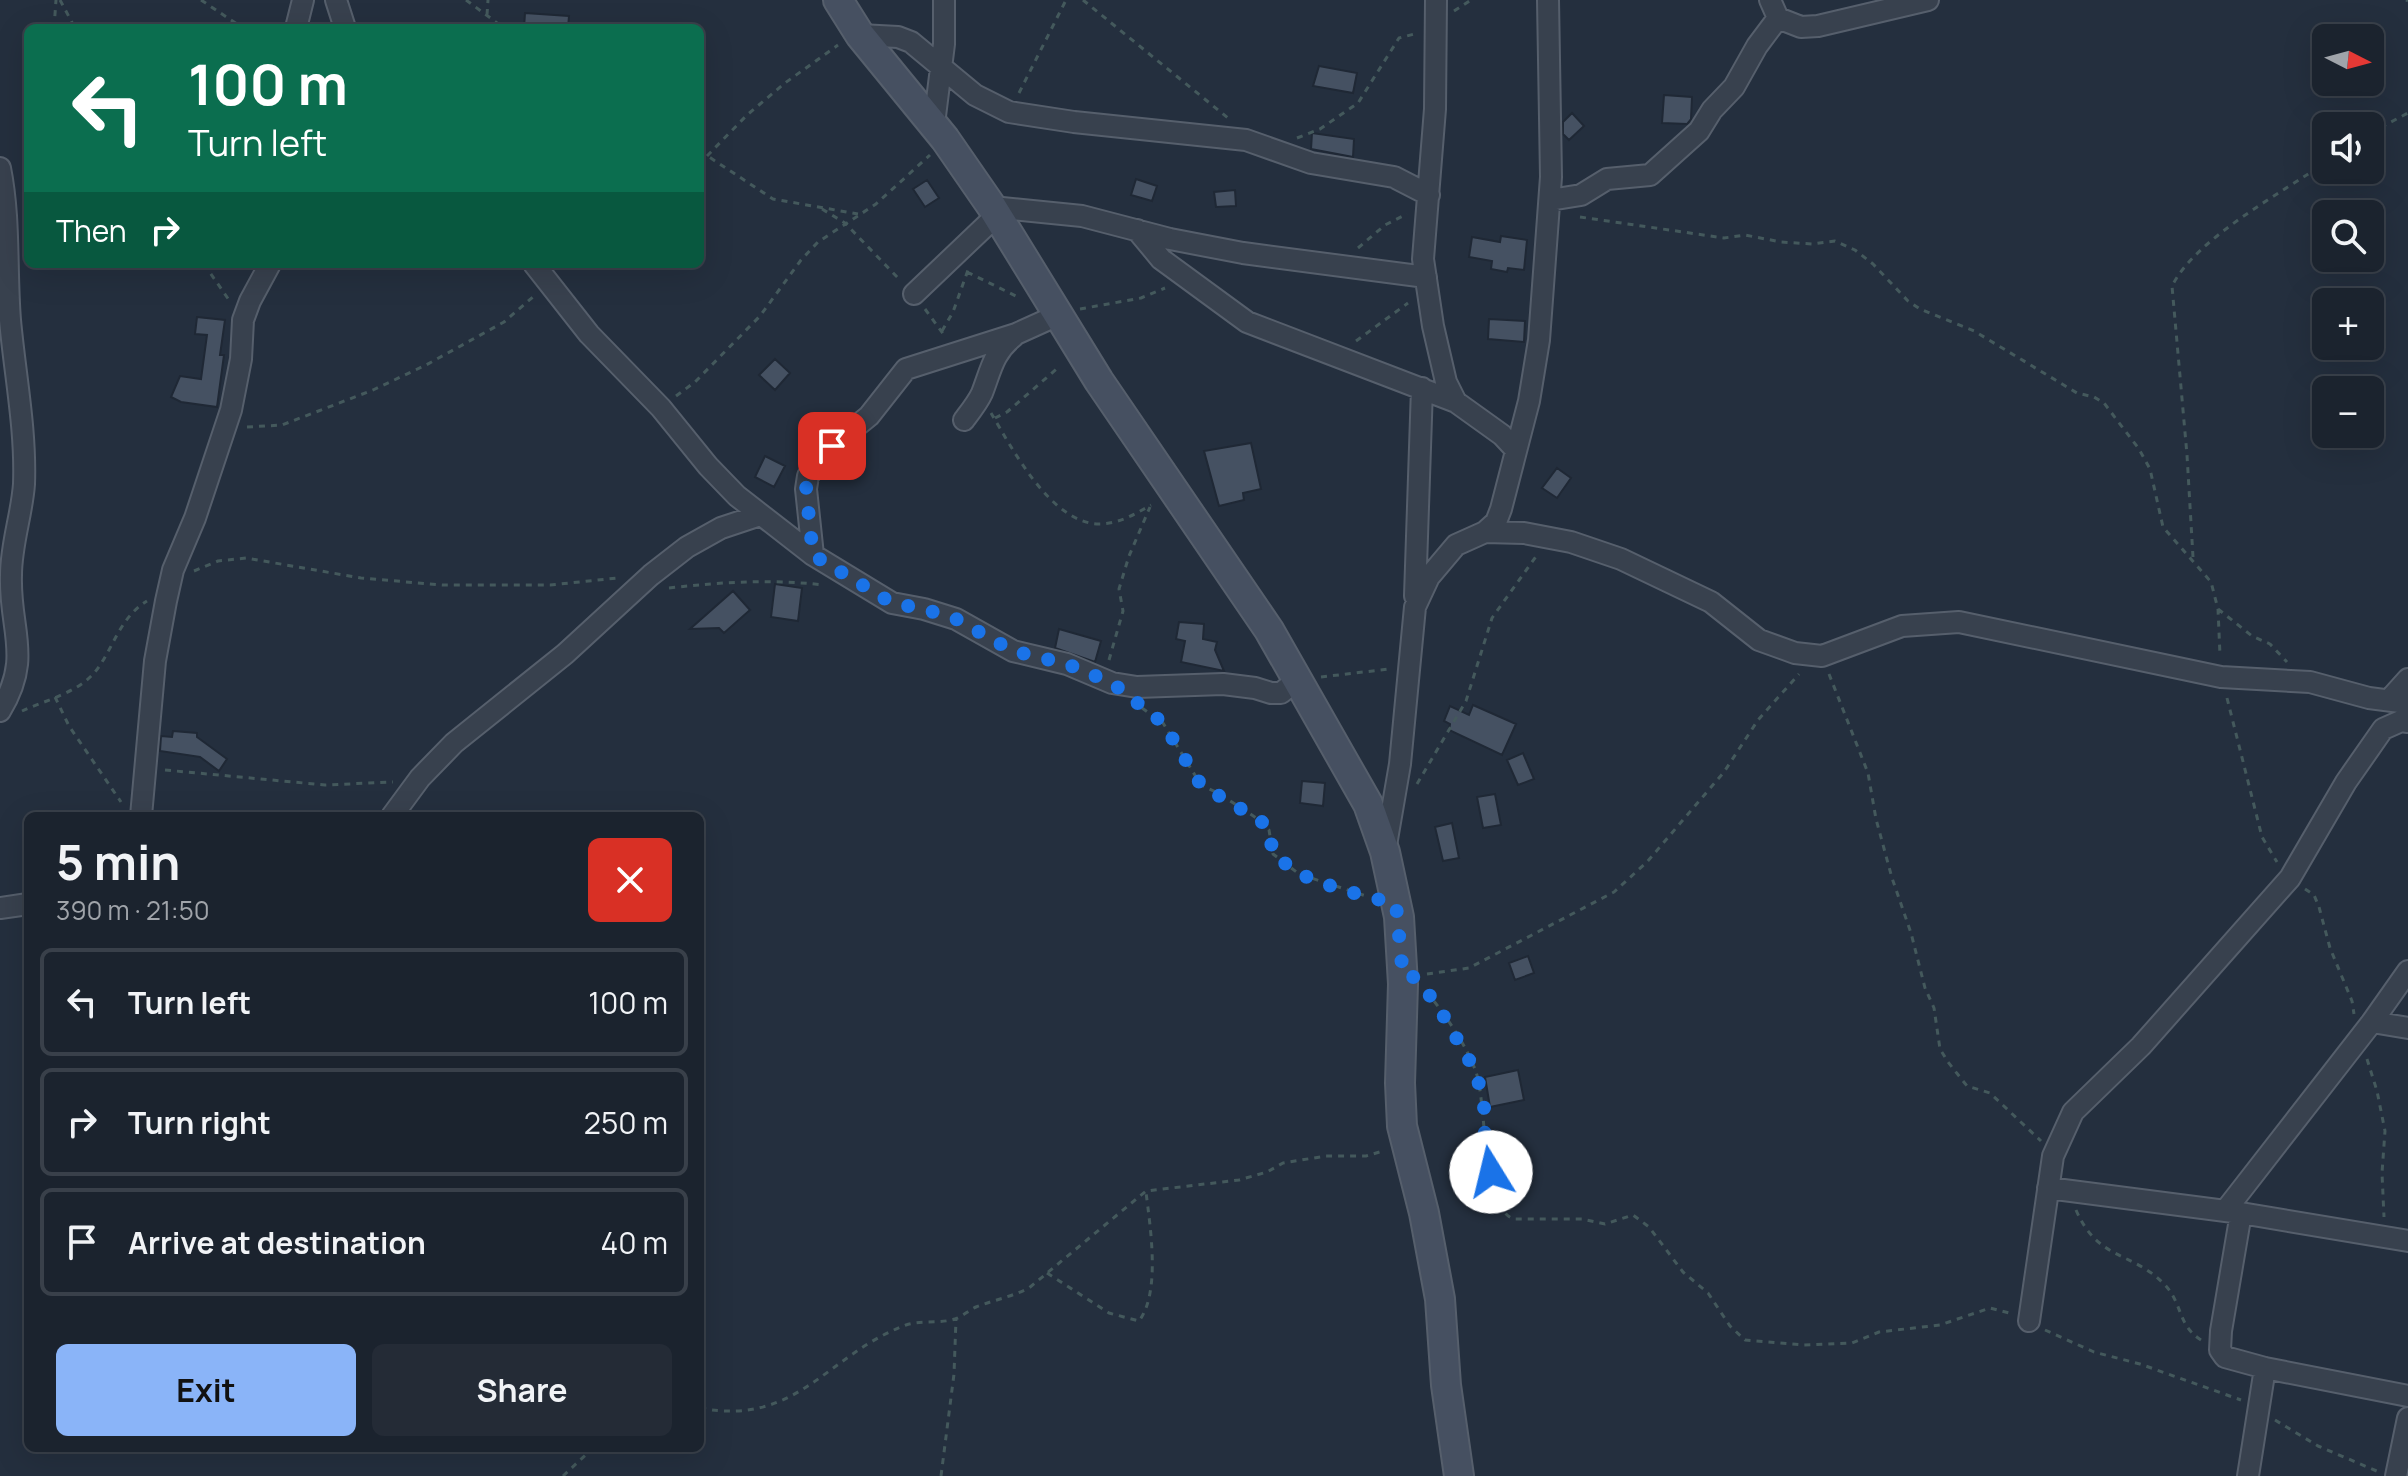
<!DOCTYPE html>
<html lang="en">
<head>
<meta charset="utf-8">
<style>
	body { margin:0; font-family:Manrope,sans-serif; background:#242b36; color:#f1f3f6; height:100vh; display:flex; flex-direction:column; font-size:30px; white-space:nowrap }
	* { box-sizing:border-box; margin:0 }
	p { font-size:26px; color:#a0a4aa }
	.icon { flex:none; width:44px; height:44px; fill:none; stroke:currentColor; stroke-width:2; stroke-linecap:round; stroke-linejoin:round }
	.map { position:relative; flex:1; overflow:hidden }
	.drawer { position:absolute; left:24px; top:812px; width:680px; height:640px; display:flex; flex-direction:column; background:#1b232e; border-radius:12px; box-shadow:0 8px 32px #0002,0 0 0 2px #39404a }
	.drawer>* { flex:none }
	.top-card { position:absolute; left:24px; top:24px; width:680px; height:244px; border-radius:12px; box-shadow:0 8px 32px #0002,0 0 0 2px #39404a; background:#0b6e4f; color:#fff; overflow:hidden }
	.needle { width:52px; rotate:96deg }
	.tools { position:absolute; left:2312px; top:24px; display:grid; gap:16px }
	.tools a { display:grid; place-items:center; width:72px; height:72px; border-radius:12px; background:#1b232e; box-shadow:0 8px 32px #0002,0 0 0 2px #39404a; font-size:40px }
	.pin { position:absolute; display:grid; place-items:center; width:68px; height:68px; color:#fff; margin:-34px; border-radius:16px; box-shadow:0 4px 12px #0006 }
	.me { position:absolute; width:88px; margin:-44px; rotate:351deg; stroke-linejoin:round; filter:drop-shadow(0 0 6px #0008) }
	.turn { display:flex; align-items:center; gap:28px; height:168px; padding:0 32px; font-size:36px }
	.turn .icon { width:104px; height:104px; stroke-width:2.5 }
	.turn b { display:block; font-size:56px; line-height:68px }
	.then { display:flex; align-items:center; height:76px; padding:0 32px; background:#0003; gap:16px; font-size:30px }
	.round { display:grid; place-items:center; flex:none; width:84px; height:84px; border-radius:12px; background:#242b36 }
	.head { display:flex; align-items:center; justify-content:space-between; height:136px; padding:0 32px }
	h1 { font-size:48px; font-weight:700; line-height:60px }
	.action { display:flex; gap:16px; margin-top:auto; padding:16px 32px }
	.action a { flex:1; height:92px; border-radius:12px; background:#8ab4f8; color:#111; font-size:32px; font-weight:700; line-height:92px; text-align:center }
	.action a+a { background:#242b36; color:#f1f3f6 }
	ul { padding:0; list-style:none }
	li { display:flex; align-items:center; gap:24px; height:108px; margin:0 16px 12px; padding:0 16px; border:4px solid #39404a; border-radius:12px }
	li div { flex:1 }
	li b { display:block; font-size:30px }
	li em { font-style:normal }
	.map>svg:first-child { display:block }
</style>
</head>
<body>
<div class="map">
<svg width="2408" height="1476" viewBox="0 0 2408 1476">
	<rect width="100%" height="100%" fill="#242f3e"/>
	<path fill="#455162" stroke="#1f2835" stroke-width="2" d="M525,13L569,16L568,28H524Z
		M1319,66L1357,73L1353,93L1313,86Z
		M1664,95L1692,97L1691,119L1687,124L1662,123Z
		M1572,113L1584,126L1569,140L1563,134V122Z
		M1312,133L1354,139L1353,157L1311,149Z
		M1136,179L1157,186L1152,201L1131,195Z
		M927,180L939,198L925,207L913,189Z
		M1235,190L1236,206L1216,207L1214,192Z
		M1501,236L1527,240L1524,270L1508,268L1507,272L1491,269L1492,261L1469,257L1472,237L1500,242Z
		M197,317L225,320L220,355H224L217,407L181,402L171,397L180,376L201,379L207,335L195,334Z
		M1489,319L1525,321L1524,342L1488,339Z
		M775,359L790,373L775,390L759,375Z
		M1251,443L1261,489L1243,493L1244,500L1219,506L1204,451Z
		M765,456L785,466L774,487L755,477Z
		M1557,468L1571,478L1557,498L1542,488Z
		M775,584L802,588L798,621L771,617Z
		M733,591L750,610L724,633L719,628L690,629Z
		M1179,622L1204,624L1203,639L1217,642L1215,650L1224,671L1181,662L1185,641L1176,639Z
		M1059,629L1101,641L1095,662L1055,648Z
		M1473,705L1516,724L1502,755L1449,730L1450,724L1444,721L1450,706L1469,715Z
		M173,731L197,733V737L227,759L219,771L200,757L160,751L161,736L172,737Z
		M1523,753L1534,779L1518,785L1507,760Z
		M1302,781L1325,783L1323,806L1300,803Z
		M1495,794L1501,825L1483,828L1477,797Z
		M1452,823L1459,858L1443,861L1435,827Z
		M1528,956L1534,973L1515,980L1509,963Z
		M1518,1070L1524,1100L1490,1107L1485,1077Z"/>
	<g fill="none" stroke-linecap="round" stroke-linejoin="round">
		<g stroke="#565f6c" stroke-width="24">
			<path id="street" d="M336,0L345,28
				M1436,0L1435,109L1423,259L1433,326L1446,382L1456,402L1502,435L1515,449
				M1770,0L1778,18L1801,27L1818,26L1928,0
				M296,28L303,0
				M860,35L898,37L911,42L975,95L1009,112L1074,122L1246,140L1311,163L1394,177L1429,195
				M934,124L944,44V0
				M0,168C10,218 6,269 10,320C15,375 26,429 24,484C22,514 11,544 11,575C9,630 33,657 0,711
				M1550,200L1581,195L1607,179L1650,175L1699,131L1712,110L1734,87L1757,46L1778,18
				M992,207L1082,216L1170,239L1243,253L1426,277
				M1137,230L1161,259L1247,322L1456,402
				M534,264L589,334L661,408L708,466L737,496L813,555L892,603L924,609L956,619L1013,651L1067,664L1112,683L1137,687L1223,684L1255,688L1271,693H1281L1297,680
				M914,294L997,215
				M964,420C970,412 978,402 982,393C991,370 993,353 1013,337
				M1485,532L1496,522L1501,509L1529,401L1539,340L1551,177L1548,0
				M813,555L806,489L808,476L832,446L869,416L906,369L1016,334L1058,315
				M1415,596L1422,388
				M2390,699L2408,679
				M141,816L155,661L166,601L173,570L195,518L231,410L241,359L243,320L250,301L270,264
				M392,816L420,778L454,743L565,654L651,575L687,547L721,528L760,515
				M1385,851L1400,764L1415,607L1429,577L1456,545L1485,532L1524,533L1571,542L1621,559L1711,602L1759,640L1795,653L1822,656L1902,626L1959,622L2221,677L2310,682L2369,698L2408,703
				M0,908L28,904
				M2372,1022L2408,1028
				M2048,1188L2241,1213L2408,1241
				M2225,1211L2372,1022L2408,971
				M2241,1213L2221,1331L2220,1350L2225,1357L2265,1368L2408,1396
				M2029,1321L2053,1156L2073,1112L2141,1046L2290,878L2346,782L2383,729L2401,721L2408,722
				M2248,1476L2265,1368
				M2396,1476L2408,1418"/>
		</g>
		<g stroke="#565f6c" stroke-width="32">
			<path id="secondary" d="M838,0L860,35L945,139L992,207L1099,381L1269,630L1368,804L1385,852L1399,917L1403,984L1400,1083L1402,1126L1424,1213L1440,1299L1446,1385L1459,1476"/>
		</g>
		<path stroke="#44595c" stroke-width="3" stroke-dasharray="6 6" stroke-linecap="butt" d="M60,0L75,28
			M201,0L243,28
			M466,0L504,28
			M1083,0L1228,118
			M2406,0L2408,1
			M1454,11L1471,0
			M487,15L488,0
			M54,28L56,0
			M1019,93L1066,0
			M2370,133L2408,113
			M1297,138L1320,129L1358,103L1399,38L1418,33
			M700,151L773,199L858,214
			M707,156L747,115L785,83L838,45
			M822,209L845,223L899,279
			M1580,217L1724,238L1745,235L1781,242L1812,244L1835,241L1855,250L1873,264L1908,301L1920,309L1974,331L2077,393L2094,397L2104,403L2139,449L2150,469L2163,527L2211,582L2218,609L2220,655
			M1358,248L1385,225L1407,214
			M204,264L229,300
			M967,272L1020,298
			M925,309L944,335
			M1080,309L1141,298L1165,288
			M942,331L953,312L968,270
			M1356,341L1408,303
			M676,396L695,382L760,316L801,260L818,242L876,204L930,155
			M991,413C1013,450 1051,523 1099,524C1119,524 1135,514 1151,505
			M995,418L1007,412L1060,366
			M247,427L282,425L373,390L426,365L504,322L534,296
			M2193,557L2187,455L2172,286C2196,238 2282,193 2326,162
			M194,571L218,561L246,558L361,578L442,585H550L617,578
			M669,588C723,582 770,579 824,585
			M2218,609L2252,636L2270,644L2287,662
			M1109,660L1123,611L1119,589L1129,556L1150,507
			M1829,674L1868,773L1876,819L1892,878L1911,933L1925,988L1934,1008L1940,1049L1948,1062L1967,1086L1990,1093L2041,1141
			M1321,677L1389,669
			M55,697L69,726L121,802
			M2227,698L2262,837L2277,862
			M1142,708L1163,723L1201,785L1218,793L1261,821L1269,830L1273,854L1299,874L1369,897
			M22,711C46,700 77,693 95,672C114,648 119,618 147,601
			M165,770L325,785L393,782
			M1417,784L1466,701L1492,618L1537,555
			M2305,889L2314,895L2319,907L2330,948L2352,1001L2354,1014
			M1427,974L1469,968L1614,892L1647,862L1724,772L1758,720L1799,674
			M1427,992C1445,1015 1466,1044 1476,1072C1487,1103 1481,1208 1514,1219H1582L1605,1224L1633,1215L1649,1227L1683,1272L1708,1293L1730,1326L1745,1340L1804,1345L1852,1343L1879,1332L1940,1325L1990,1308L2009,1313
			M2367,1059L2377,1091L2385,1131L2382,1173L2384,1217
			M2076,1210C2098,1261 2132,1251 2164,1284C2183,1303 2177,1325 2201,1340
			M1047,1273L1109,1313L1139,1321C1161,1292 1150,1226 1146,1192
			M2045,1330L2094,1352L2140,1364L2241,1400
			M700,1408C798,1427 827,1354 906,1325C921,1320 939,1324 955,1319C962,1317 969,1310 976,1307C994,1300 1011,1297 1029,1288L1146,1191L1239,1180L1267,1172L1283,1163L1326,1156H1366L1383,1151
			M2275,1420L2318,1446L2379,1472
			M563,1476L593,1448
			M941,1476L954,1374L956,1319"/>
		<use href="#street" stroke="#38414e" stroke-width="20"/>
		<use href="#secondary" stroke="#465061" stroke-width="28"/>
	</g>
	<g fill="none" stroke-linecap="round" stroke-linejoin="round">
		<path stroke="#1a73e8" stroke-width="14" stroke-dasharray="0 25.2" d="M832,446L808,476L806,489L813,555L892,603L924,609L956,619L1013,651L1067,664L1112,683L1163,723L1201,785L1261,821L1269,830L1273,854L1299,874L1339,889L1396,904L1403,976L1414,977L1436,1003L1476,1072L1484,1105L1485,1142L1491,1172"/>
	</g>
</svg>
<div class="tools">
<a><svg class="needle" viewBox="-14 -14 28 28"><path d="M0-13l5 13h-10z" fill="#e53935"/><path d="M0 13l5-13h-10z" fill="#a0a4aa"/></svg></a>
<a><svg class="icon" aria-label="sound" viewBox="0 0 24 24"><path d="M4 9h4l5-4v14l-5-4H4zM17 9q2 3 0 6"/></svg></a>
<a><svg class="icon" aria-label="search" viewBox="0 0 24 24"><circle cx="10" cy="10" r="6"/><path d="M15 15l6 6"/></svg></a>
<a>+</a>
<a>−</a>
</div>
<div class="pin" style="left:832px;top:446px;background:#d93025"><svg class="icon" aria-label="arrive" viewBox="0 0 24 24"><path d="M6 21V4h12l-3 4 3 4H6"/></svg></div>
<svg class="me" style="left:1491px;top:1172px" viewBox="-20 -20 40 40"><circle r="19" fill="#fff"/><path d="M0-13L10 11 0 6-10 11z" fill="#1a73e8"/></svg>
<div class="top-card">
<div class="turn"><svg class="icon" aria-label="left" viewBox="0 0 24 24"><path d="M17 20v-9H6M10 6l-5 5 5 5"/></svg><div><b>100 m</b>Turn left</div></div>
<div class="then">Then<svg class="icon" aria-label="right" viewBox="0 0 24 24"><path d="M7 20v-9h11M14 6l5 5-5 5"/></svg></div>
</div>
<section class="drawer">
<div class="head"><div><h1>5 min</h1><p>390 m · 21:50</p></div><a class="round" style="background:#d93025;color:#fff"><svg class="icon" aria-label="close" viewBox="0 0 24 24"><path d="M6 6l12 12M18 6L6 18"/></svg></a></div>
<ul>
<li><svg class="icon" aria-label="left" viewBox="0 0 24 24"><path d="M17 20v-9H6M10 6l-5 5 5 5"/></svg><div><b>Turn left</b></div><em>100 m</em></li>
<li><svg class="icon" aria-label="right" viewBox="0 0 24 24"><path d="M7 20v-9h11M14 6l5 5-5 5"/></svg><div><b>Turn right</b></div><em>250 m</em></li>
<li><svg class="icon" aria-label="arrive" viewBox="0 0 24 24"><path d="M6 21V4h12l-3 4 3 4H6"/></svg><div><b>Arrive at destination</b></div><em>40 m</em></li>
</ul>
<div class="action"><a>Exit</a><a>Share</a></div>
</section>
</div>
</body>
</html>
